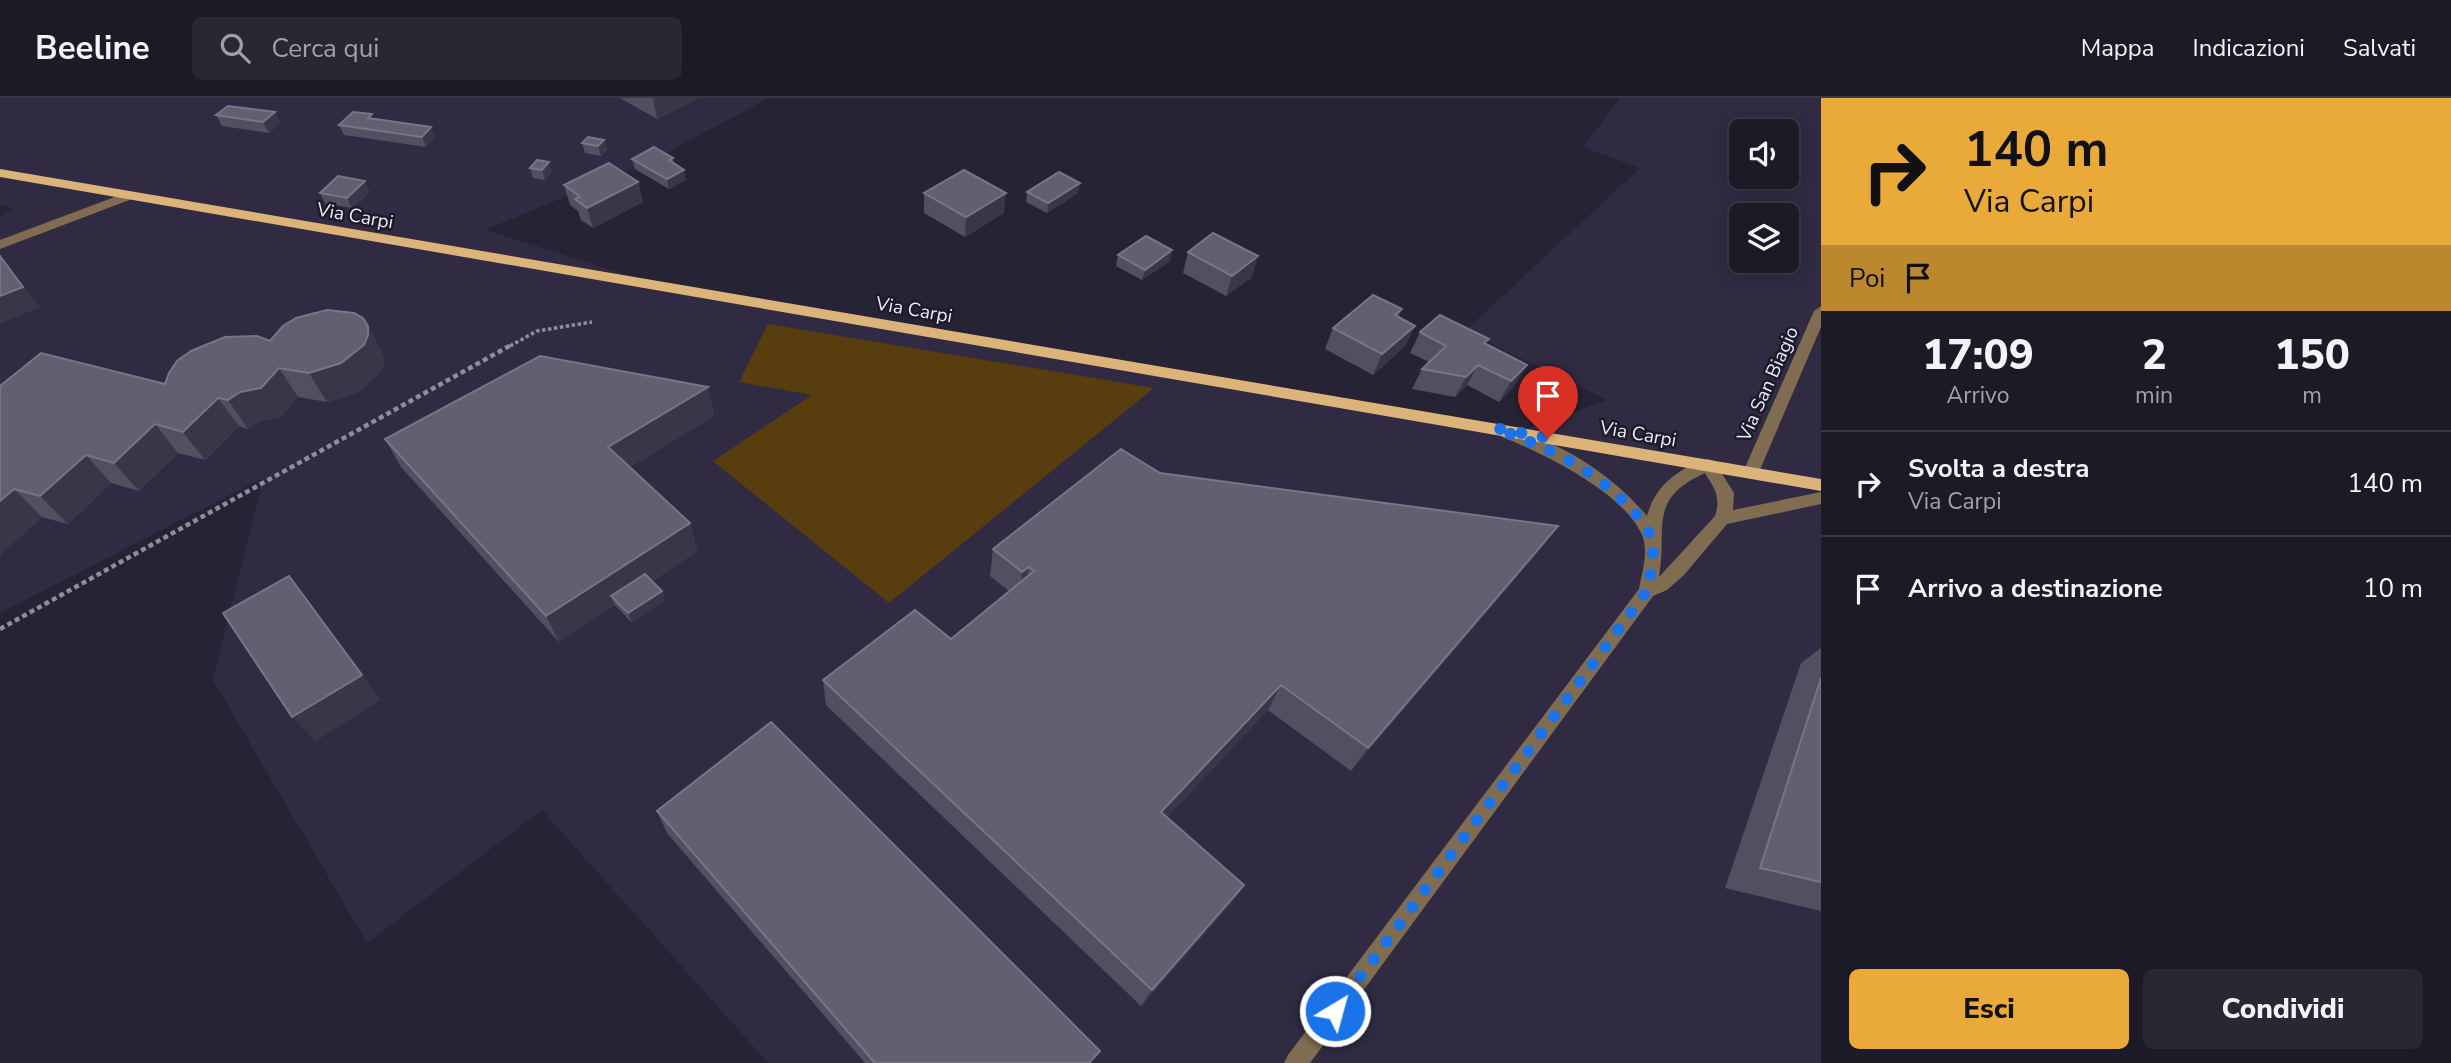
<!DOCTYPE html>
<html lang="it">
<head>
<meta charset="utf-8">
<style>
	body { margin:0; font-family:"Nunito Sans",sans-serif; background:#292733; color:#f1f3f6; height:100vh; display:flex; flex-direction:column; font-size:26px; white-space:nowrap }
	* { box-sizing:border-box; margin:0 }
	p { font-size:23px; color:#a0a1a7 }
	.icon { flex:none; width:38px; height:38px; fill:none; stroke:currentColor; stroke-width:2; stroke-linecap:round; stroke-linejoin:round }
	.map { position:relative; flex:1; overflow:hidden }
	.panel { display:flex; flex-direction:column; background:#1c1a27; width:630px }
	.panel>* { flex:none }
	.guide { background:#eaaa39; color:#111; overflow:hidden }
	.fabs { position:absolute; left:1729px; top:21px; display:grid; gap:14px }
	.fabs a { display:grid; place-items:center; width:70px; height:70px; border-radius:10px; background:#1c1a27; box-shadow:0 4px 18px #0003,0 0 0 2px #3a3844; font-size:35px }
	.pin { position:absolute; display:grid; place-items:center; width:60px; height:60px; color:#fff; margin:-72px -30px; border-radius:50% 50% 50% 0; rotate:-45deg; box-shadow:0 0 7px #0007 }
	.pin .icon { rotate:45deg }
	.me { position:absolute; width:77px; margin:-38px; rotate:37deg; stroke-linejoin:round; filter:drop-shadow(0 0 5px #0008) }
	.turn { display:flex; align-items:center; gap:24px; height:147px; padding:0 28px; font-size:32px }
	.turn .icon { width:91px; height:91px; stroke-width:2.5 }
	.turn b { display:block; font-size:49px; line-height:60px }
	.then { display:flex; align-items:center; height:66px; padding:0 28px; background:#0003; gap:14px; font-size:26px }
	.eta { display:flex; justify-content:space-evenly; align-items:center; height:119px; text-align:center }
	.eta b { font-size:42px; font-weight:800; line-height:49px }
	.button { display:flex; gap:14px; margin-top:auto; padding:14px 28px }
	.button a { flex:1; height:80px; border-radius:10px; background:#eaaa39; color:#111; font-size:28px; font-weight:800; line-height:80px; text-align:center }
	.button a+a { background:#292733; color:#f1f3f6 }
	ul { padding:0; list-style:none }
	li { display:flex; align-items:center; gap:21px; height:105px; padding:0 28px; border-top:2px solid #3a3844 }
	li div { flex:1 }
	li b { display:block; font-size:26px }
	li em { font-style:normal }
	header { display:flex; align-items:center; gap:42px; box-sizing:border-box; height:98px; padding:0 35px; background:#1c1a27; border-bottom:2px solid #3a3844 }
	header strong { font-size:33px }
	nav { display:flex; gap:38px; margin-inline-start:auto; font-size:24px }
	.search { width:490px; height:63px; background:#292733; display:flex; align-items:center; gap:18px; box-sizing:border-box; padding:0 24px; border-radius:10px; color:#a0a1a7; font-size:26px }
	main { display:flex; flex:1; min-height:0 }
	.map>svg:first-child { display:block }
</style>
</head>
<body>
<header>
<strong>Beeline</strong>
<div class="search"><svg class="icon" aria-label="search" viewBox="0 0 24 24"><circle cx="10" cy="10" r="6"/><path d="M15 15l6 6"/></svg>Cerca qui</div>
<nav><a>Mappa</a><a>Indicazioni</a><a>Salvati</a></nav>
</header>
<main>
<div class="map">
<svg width="1821" height="965" viewBox="0 0 1821 965">
	<rect width="100%" height="100%" fill="#262334"/>
	<path fill="#302b42" fill-rule="evenodd" d="M0,0H769L651,63L485,132L644,182L1511,337L1607,302L1465,233L1640,70L1583,49L1620,0H1821V965H768L542,712L367,845L213,582L263,380L0,515V118L13,110L0,107ZM1741,33H1787V79H1741ZM1741,117H1787V163H1741Z"/>
	<path fill="#583d0e" d="M768,226L1154,290L889,505L713,363L812,297L739,284Z"/>
	<g fill="none" stroke-linecap="round" stroke-linejoin="round">
		<path stroke="#8f8d9b" stroke-width="3.5" stroke-dasharray="3.5 2.5" stroke-linecap="butt" d="M510,248L537,233L592,224"/>
		<path stroke="#8f8d9b" stroke-width="4.5" stroke-dasharray="5 3.5" stroke-linecap="butt" d="M0,531L513,246"/>
		<path fill="#806d51" fill-rule="evenodd" d="M128,94L132,95V101L0,151V142Z
			M1821,208V229L1759,374L1757,378H1745L1743,374L1814,213Z
			M1508,329C1561,345 1611,375 1647,418C1655,387 1679,370 1708,361L1714,363L1734,395L1733,412L1821,394V406L1727,426L1684,477L1667,492L1653,498L1310,965H1284L1288,957L1639,491C1642,474 1649,454 1642,437C1624,395 1544,355 1502,339L1500,335L1502,331ZM1705,375C1715,391 1721,399 1715,418L1659,479C1668,429 1646,402 1705,375Z"/>
		<path fill="#dcb479" fill-rule="evenodd" d="M0,71L1821,381V393L0,79Z"/>
	</g>
	<path fill="#524f60" d="M620,0H699L657,21Z
		M275,14L280,25L269,35L222,28L216,17Z
		M374,21L435,39L426,49L344,37L339,27Z
		M604,42L607,52L601,58L585,55L582,45Z
		M673,60L674,66L686,82L669,91L635,71L632,61Z
		M530,70L552,74L545,82L533,80Z
		M638,84L643,104L593,130L581,122L578,113L570,107L564,87Z
		M1080,85L1078,95L1047,115L1026,104L1027,94Z
		M370,94L352,110L325,105L320,95Z
		M924,95L1004,115L965,139L924,115Z
		M1172,152L1170,163L1142,182L1116,168L1118,157Z
		M1188,154L1252,179L1226,198L1183,175Z
		M1402,211L1398,219L1415,228L1405,248L1373,277L1325,251L1333,230Z
		M368,228L383,257L384,266L379,276L358,294L327,304L298,299L280,319L260,323L248,331L239,328L205,362L178,355L139,393L111,385L68,426L42,419L0,457V288L165,286L270,243Z
		M1420,234L1485,246L1515,287L1499,304L1467,287L1455,299L1412,291L1422,271L1429,264L1410,255Z
		M708,289L714,318L630,369L690,425L697,453L652,483L662,493L665,502L632,525L615,507L559,544L401,369L385,341Z
		M1160,375L1558,428L1537,455L1351,673L1268,612L1167,719L1244,787L1230,807L1141,908L826,607L823,582L951,541L1009,493L990,478L993,451Z
		M1821,550V813L1725,790L1801,565Z
		M657,713L1092,965H865L667,735Z"/>
	<path fill="#393648" d="M653,0H699L657,21Z
		M275,14L280,25L269,35L263,24Z
		M431,29L435,39L426,49L422,39Z
		M604,42L607,52L601,58L598,48Z
		M549,64L552,74L545,82L542,72Z
		M684,72L686,82L669,91L667,81Z
		M365,83L370,94L352,110L347,100Z
		M638,84L643,104L593,130L587,110Z
		M1080,85L1078,95L1047,115L1048,105Z
		M1006,95L1004,115L965,139L966,119Z
		M1172,152L1170,163L1142,182L1145,172Z
		M0,157L40,209L0,226Z
		M1258,158L1252,179L1226,198L1232,178Z
		M368,228L383,257L384,266L379,276L358,294L327,304L309,275Z
		M1415,228L1405,248L1373,277L1382,256Z
		M1478,267L1467,287L1455,299L1466,279Z
		M1527,267L1515,287L1499,304L1511,283Z
		M279,270L298,299L280,319L260,323L248,331L228,302Z
		M708,289L714,318L617,377L608,349Z
		M218,300L239,328L205,362L183,334Z
		M155,326L178,355L139,393L114,365Z
		M86,357L111,385L68,426L40,398Z
		M14,391L42,419L0,457V403Z
		M690,425L697,453L618,505L611,498L615,507L559,544L546,518Z
		M1558,428L1537,455L1351,673L1368,650Z
		M1029,469L1025,496L1019,501L1022,474Z
		M289,478L310,505L381,602L316,643L292,619Z
		M662,493L665,502L632,525L628,515Z
		M1281,587L1268,612L1151,736L1161,714Z
		M1244,787L1230,807L1141,908L1152,892Z"/>
	<path fill="#625f70" stroke="#787585" stroke-width="2" d="M228,8L275,14L263,24L216,17Z
		M353,14L372,16L368,20L431,29L422,39L339,27Z
		M588,39L604,42L598,48L582,45Z
		M654,49L673,60L669,62L684,72L667,81L632,61Z
		M537,62L549,64L542,72L530,70Z
		M609,65L638,84L587,110L575,101L580,99L564,87Z
		M964,72L1006,95L966,119L924,95Z
		M1059,74L1080,85L1048,105L1027,94Z
		M338,78L365,83L347,100L320,95Z
		M1213,135L1258,158L1232,178L1188,154Z
		M1146,138L1172,152L1145,172L1118,157Z
		M0,158L23,189L0,198Z
		M1373,197L1402,211L1395,217L1415,228L1382,256L1333,230Z
		M327,212L354,215L363,220L368,228V237L364,247L341,265L309,275L279,270L261,290L240,294L228,302L218,300L183,334L155,326L114,365L86,357L40,398L14,391L0,403V288L41,255L165,286L169,275L177,263L191,253L225,239L257,238L270,243L283,228L296,220Z
		M1440,217L1489,241L1484,245L1527,267L1511,283L1478,267L1466,279L1422,271L1446,248L1420,234Z
		M540,258L708,289L608,349L690,425L546,518L385,341Z
		M1121,351L1160,375L1558,428L1368,650L1281,587L1161,714L1244,787L1152,892L823,582L915,512L951,541L1034,473L1029,469L1022,474L993,451Z
		M645,476L662,493L628,515L611,498Z
		M289,478L362,577L292,619L223,515Z
		M1821,580V784L1760,770Z
		M771,624L1100,953L1089,965H875L657,713Z"/>
	<g fill="none" stroke-linecap="round" stroke-linejoin="round">
		<path stroke="#1a73e8" stroke-width="12" stroke-dasharray="0 21.6" d="M1335,913L1647,493C1650,477 1656,456 1651,440C1648,429 1637,417 1629,409C1592,369 1546,349 1495,330L1548,340"/>
	</g>
	<g text-anchor="middle" dominant-baseline="central" stroke-width="5" stroke-linejoin="round" paint-order="stroke">
		<g font-size="19" fill="#ebeaf5" stroke="#1d1a29">
			<text transform="translate(355 118) rotate(10)">Via Carpi</text>
			<text transform="translate(914 212) rotate(10)">Via Carpi</text>
			<text transform="translate(1768 286) rotate(-66)">Via San Biagio</text>
			<text transform="translate(1638 336) rotate(10)">Via Carpi</text>
		</g>
	</g>
</svg>
<div class="fabs">
<a><svg class="icon" aria-label="sound" viewBox="0 0 24 24"><path d="M4 9h4l5-4v14l-5-4H4zM17 9q2 3 0 6"/></svg></a>
<a><svg class="icon" aria-label="layers" viewBox="0 0 24 24"><path d="M12 4l9 5-9 5-9-5zM3 14l9 5 9-5"/></svg></a>
</div>
<div class="pin" style="left:1548px;top:340px;background:#d93025"><svg class="icon" aria-label="arrive" viewBox="0 0 24 24"><path d="M6 21V4h12l-3 4 3 4H6"/></svg></div>
<svg class="me" style="left:1335px;top:913px" viewBox="-20 -20 40 40"><circle r="17" fill="#1a73e8" stroke="#fff" stroke-width="3"/><path d="M0-11L8 9 0 5-8 9z" fill="#fff"/></svg>
</div>
<section class="panel">
<div class="guide">
<div class="turn"><svg class="icon" aria-label="right" viewBox="0 0 24 24"><path d="M7 20v-9h11M14 6l5 5-5 5"/></svg><div><b>140 m</b>Via Carpi</div></div>
<div class="then">Poi<svg class="icon" aria-label="arrive" viewBox="0 0 24 24"><path d="M6 21V4h12l-3 4 3 4H6"/></svg></div>
</div>
<div class="eta">
<div><b>17:09</b><p>Arrivo</p></div>
<div><b>2</b><p>min</p></div>
<div><b>150</b><p>m</p></div>
</div>
<ul>
<li><svg class="icon" aria-label="right" viewBox="0 0 24 24"><path d="M7 20v-9h11M14 6l5 5-5 5"/></svg><div><b>Svolta a destra</b><p>Via Carpi</p></div><em>140 m</em></li>
<li><svg class="icon" aria-label="arrive" viewBox="0 0 24 24"><path d="M6 21V4h12l-3 4 3 4H6"/></svg><div><b>Arrivo a destinazione</b></div><em>10 m</em></li>
</ul>
<div class="button"><a>Esci</a><a>Condividi</a></div>
</section>
</main>
</body>
</html>
